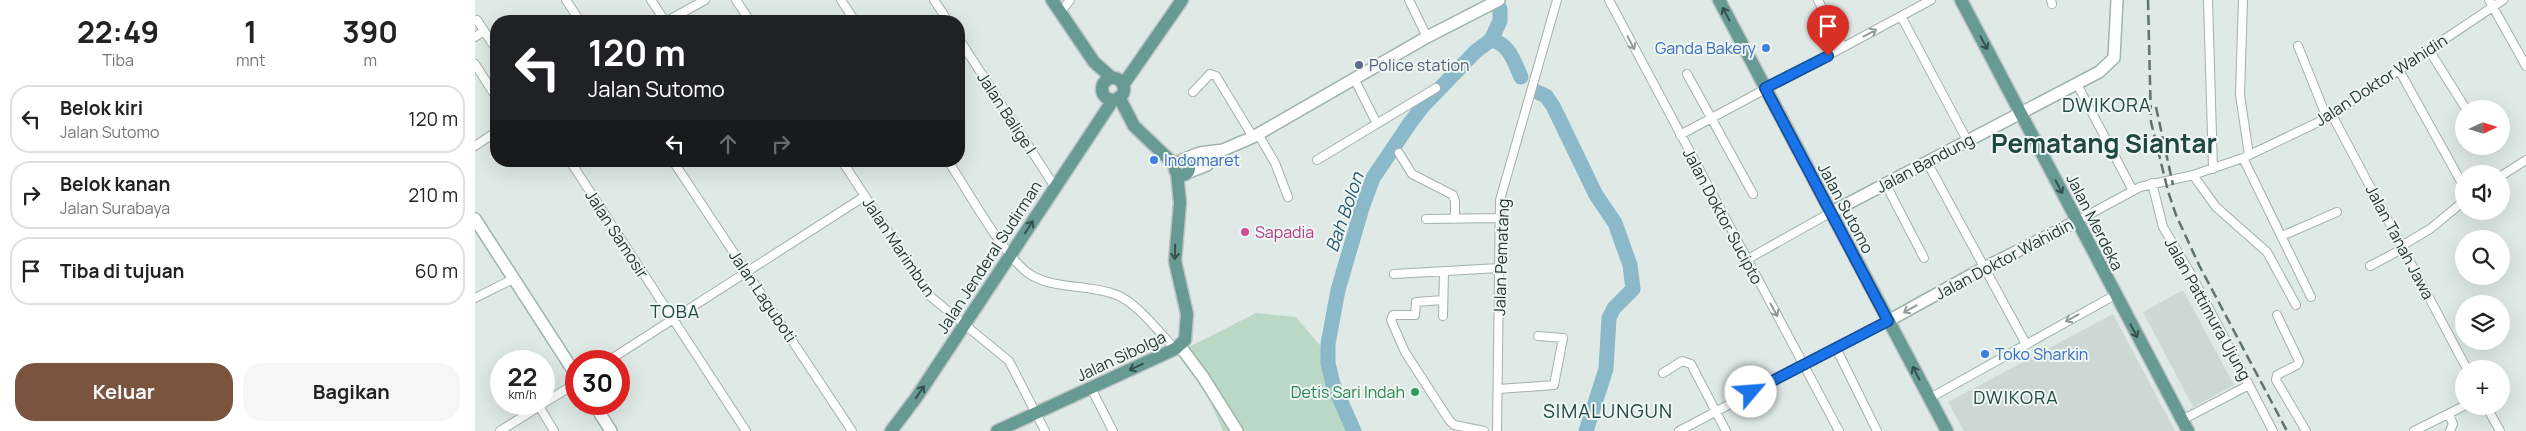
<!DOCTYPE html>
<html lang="id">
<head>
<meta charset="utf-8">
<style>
	body { margin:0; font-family:Manrope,sans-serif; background:#f6f6f6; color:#222; height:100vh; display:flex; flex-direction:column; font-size:19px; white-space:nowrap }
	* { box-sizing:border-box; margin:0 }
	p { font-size:16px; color:#767676 }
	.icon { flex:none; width:28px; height:28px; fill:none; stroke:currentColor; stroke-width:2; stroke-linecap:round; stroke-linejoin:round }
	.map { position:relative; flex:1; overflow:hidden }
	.side { display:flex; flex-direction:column; background:#fff; width:475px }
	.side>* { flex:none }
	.top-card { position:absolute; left:15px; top:15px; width:475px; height:152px; border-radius:20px; box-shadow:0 5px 20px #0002; background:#202124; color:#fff; overflow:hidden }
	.needle { width:32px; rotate:86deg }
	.controls { position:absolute; left:1980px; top:100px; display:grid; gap:10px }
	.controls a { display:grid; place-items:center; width:55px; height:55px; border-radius:50%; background:#fff; box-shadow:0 5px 20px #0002; font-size:25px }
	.speed { position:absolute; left:15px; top:350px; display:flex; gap:10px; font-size:25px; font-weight:700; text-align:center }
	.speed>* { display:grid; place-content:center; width:65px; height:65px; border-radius:50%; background:#fff; box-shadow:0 5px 20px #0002; line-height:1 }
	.speed small { font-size:12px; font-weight:400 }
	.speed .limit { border:8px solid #d22; background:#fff; color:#111 }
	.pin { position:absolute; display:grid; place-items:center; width:42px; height:42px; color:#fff; margin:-51px -21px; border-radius:50% 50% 50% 0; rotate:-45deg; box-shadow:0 0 5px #0007 }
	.pin .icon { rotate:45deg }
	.me { position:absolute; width:55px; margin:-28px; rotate:63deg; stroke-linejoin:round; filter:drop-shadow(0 0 4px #0008) }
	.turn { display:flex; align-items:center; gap:18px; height:105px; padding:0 15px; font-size:22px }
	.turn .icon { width:65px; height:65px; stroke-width:2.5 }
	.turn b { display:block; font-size:35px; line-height:42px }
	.lanes { display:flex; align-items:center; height:48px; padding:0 15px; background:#0003; justify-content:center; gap:25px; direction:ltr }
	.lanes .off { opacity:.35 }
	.eta { display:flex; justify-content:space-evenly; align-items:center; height:85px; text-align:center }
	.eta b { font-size:30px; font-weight:700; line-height:35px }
	.action { display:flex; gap:10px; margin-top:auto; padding:10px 15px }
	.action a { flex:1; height:58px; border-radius:20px; background:#7a543e; color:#fff; font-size:20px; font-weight:700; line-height:58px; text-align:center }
	.action a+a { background:#f6f6f6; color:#222 }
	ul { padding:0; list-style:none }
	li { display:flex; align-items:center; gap:15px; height:68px; margin:0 10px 8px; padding:0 5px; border:2px solid #e0e0e0; border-radius:20px }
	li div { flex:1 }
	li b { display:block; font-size:19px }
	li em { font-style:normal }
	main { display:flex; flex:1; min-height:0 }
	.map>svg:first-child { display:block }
</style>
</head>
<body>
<main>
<section class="side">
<div class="eta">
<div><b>22:49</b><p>Tiba</p></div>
<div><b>1</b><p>mnt</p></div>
<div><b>390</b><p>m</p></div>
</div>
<ul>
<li><svg class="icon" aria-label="left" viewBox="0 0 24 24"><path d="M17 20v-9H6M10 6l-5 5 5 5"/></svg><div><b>Belok kiri</b><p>Jalan Sutomo</p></div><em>120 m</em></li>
<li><svg class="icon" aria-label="right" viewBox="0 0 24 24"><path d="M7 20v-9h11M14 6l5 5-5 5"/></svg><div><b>Belok kanan</b><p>Jalan Surabaya</p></div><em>210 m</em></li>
<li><svg class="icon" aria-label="arrive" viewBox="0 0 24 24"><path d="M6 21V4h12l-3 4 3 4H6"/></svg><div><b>Tiba di tujuan</b></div><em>60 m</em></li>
</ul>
<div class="action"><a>Keluar</a><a>Bagikan</a></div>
</section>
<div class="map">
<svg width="2051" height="431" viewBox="0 0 2051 431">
	<rect width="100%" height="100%" fill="#dfe9e5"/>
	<path fill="#cdd8d5" d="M1708,290L1759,385L1718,407L1668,312Z
		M1638,314L1700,431H1489L1473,402Z"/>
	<path fill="#b9d8c5" d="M781,313L821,317L848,349L855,388L875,431H748L712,348Z"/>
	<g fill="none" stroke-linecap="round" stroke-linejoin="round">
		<path stroke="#8bb9ca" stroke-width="15" d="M1020,32L1016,40C1035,44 1039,62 1046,77
			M1062,92L1071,96L1078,106L1121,195L1140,223L1155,265L1158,289L1139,308L1134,318L1131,369L1111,431
			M879,431L858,384L853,363V344L863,290L887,208L898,178L935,123L948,106L1001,51L1016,40L1025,21V9L1019,0"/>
		<g stroke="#a3b0ac" stroke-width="10">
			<path id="street" d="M91,0L105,21
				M176,0L190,21
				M261,0L275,21
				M366,0L380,21
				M459,0L473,21
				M934,0L952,37
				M1134,0L1364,431
				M1343,0L1368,47
				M1576,0L1577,4
				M1733,0L1738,169
				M1768,0L1765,95L1774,155
				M2014,0L2051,66
				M585,13L595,0
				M1426,16L1492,140
				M2,20L21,49
				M192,21L230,0
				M0,37L9,31
				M484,39L580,187
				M1823,46L1852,118
				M1954,50L1991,109
				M0,64L21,97
				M1924,70L1989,187
				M1212,74L1278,194
				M879,78L902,124
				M1602,84L1658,191
				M718,92L735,74L741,76L778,137
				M1857,115L1992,369
				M783,134L800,163L813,197
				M1205,135L1456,0
				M0,146L21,132
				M924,153L937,174L978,195L980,201V219
				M1768,158L1836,297
				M842,160L961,88
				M95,161L271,431
				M198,161L377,431
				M367,161L456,297L534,361L570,431
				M473,161C492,189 530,259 556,275C581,290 615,284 642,295C662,303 685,333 700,349
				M1452,162L1551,344
				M1718,175L1741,207L1792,252L1821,305
				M2026,176L2051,160
				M1410,183L1449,258
				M1677,183L1688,227L1717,276L1798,431
				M951,219L1025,218
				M1602,221L1665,187L1718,175L1768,158L1852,118L2028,0
				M1807,236L1862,212
				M1928,245L1955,229L1989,201
				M1271,260L1355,213
				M1895,266L1929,248
				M919,274L1024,268
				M0,298L38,279
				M968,300L941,302L940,315H918L916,320L930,352L974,420L979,425L1009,431
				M1802,315L1824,361L1822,365L1802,375L1801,380L1831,431
				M968,316L969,271
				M1361,348L1402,431
				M133,361L390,196
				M1188,373L1207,361L1216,364L1251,431
				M616,388L638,431
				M1024,389L1079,385L1088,338L1063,336
				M1455,398L1640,295
				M69,403L101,383
				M64,406L79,431
				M2011,406L2025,431
				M1974,414L1978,424L1975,431
				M1707,420L1774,385
				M25,431L68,404
				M1022,431L1025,200L1082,0
				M1204,431L1413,321
				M1939,431L1989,406"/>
		</g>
		<g stroke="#9fb3ae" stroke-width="14">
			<path id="secondary" d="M707,160L725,153L748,150
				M712,173L732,165L748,150L778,137L952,37L1024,0
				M1355,213L1624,72L1639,58L1642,0
				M0,219L101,375
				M1413,321L1507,269L1602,221
				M705,346L728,377L762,431
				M119,404L136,431"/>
		</g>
		<g stroke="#bdc3c2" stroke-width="15">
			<path id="primary" d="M577,0L619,62L637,78
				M1244,0L1472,431
				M1486,0L1713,431
				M627 89a11 11 0 1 1 22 0a11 11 0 1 1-22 0Z
				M648,85L707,0
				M644,97L659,126L700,165
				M700 168a7 7 0 1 1 14 0a7 7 0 1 1-14 0Z
				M416,431L441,398L638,100
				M522,431L700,349L710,340L712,314L700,261L705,203L702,173"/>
		</g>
		<use href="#street" stroke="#fff" stroke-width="8"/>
		<use href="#secondary" stroke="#fff" stroke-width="11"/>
		<use href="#primary" stroke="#679a93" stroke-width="12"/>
		<path stroke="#5c736f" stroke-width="2.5" stroke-dasharray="10 5" stroke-linecap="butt" d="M1673,0L1676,122L1693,191L1701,215L1724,265L1812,431
			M1681,107L1698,185"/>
	</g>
	<defs><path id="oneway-shaft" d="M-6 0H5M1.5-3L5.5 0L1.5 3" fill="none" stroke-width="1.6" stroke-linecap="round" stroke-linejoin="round" transform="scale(1.25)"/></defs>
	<g stroke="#33504c">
		<use href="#oneway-shaft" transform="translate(1251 14) rotate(-118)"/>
		<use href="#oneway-shaft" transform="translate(1509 43) rotate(62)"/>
		<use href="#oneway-shaft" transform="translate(1584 187) rotate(63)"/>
		<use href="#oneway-shaft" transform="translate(554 227) rotate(-57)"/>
		<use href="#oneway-shaft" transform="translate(700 252) rotate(92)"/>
		<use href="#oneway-shaft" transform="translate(1659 331) rotate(62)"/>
		<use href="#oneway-shaft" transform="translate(661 367) rotate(155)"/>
		<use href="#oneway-shaft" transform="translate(1441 373) rotate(-118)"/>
		<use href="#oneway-shaft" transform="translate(445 392) rotate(-56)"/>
	</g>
	<g stroke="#909b9a">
		<use href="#oneway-shaft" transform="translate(1395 33) rotate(-28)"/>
		<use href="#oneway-shaft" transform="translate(1156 43) rotate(62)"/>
		<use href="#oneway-shaft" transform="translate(1435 309) rotate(151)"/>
		<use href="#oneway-shaft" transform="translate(1299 310) rotate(61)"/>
		<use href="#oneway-shaft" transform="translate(1597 318) rotate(151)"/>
	</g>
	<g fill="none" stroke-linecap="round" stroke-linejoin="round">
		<g stroke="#114b97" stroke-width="12">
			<path id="route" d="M1276,392L1413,321L1290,88L1353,56"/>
		</g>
		<use href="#route" stroke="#1a73e8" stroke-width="9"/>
	</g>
	<g fill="#3f7fe0" stroke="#eff6f3" stroke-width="2">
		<circle cx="1291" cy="48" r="5"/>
		<circle cx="679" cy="160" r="5"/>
		<circle cx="1510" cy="354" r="5"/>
	</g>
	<circle fill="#5c6f8a" stroke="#eff6f3" stroke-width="2" cx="884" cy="65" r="5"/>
	<circle fill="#d1479c" stroke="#eff6f3" stroke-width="2" cx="770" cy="232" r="5"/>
	<circle fill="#2e9e5b" stroke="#eff6f3" stroke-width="2" cx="940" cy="392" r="5"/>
	<g text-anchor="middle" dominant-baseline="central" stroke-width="4" stroke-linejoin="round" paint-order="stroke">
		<g font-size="16" fill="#366cbe" stroke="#eff6f3" text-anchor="start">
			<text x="1281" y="48" text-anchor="end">Ganda Bakery</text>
			<text x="689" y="160">Indomaret</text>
			<text x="1520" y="354">Toko Sharkin</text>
		</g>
		<g font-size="16" fill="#4e5e75" stroke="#eff6f3" text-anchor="start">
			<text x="894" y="65">Police station</text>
		</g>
		<g font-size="16" fill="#223734" stroke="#eff6f3">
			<text transform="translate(1906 80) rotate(-33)">Jalan Doktor Wahidin</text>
			<text transform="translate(532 113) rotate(57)">Jalan Balige I</text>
			<text transform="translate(1450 163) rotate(-28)">Jalan Bandung</text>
			<text transform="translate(1371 208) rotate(62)">Jalan Sutomo</text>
			<text transform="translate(1248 216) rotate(62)">Jalan Doktor Sucipto</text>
			<text transform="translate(1620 222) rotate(63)">Jalan Merdeka</text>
			<text transform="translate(142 234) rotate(57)">Jalan Samosir</text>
			<text transform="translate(1925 242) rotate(62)">Jalan Tanah Jawa</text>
			<text transform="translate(424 247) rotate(56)">Jalan Marimbun</text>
			<text transform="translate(514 257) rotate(-57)">Jalan Jenderal Sudirman</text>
			<text transform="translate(1026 257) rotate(-88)">Jalan Pematang</text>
			<text transform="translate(1529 259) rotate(-28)">Jalan Doktor Wahidin</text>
			<text transform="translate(288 296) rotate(56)">Jalan Laguboti</text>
			<text transform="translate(1733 309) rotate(61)">Jalan Pattimura Ujung</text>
			<text transform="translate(646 356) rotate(-25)">Jalan Sibolga</text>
		</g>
		<g font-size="16" fill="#b23c85" stroke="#eff6f3" text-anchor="start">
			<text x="780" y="232">Sapadia</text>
		</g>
		<g font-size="16" fill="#27864d" stroke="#eff6f3" text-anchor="end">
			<text x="930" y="392">Detis Sari Indah</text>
		</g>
		<g font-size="18" font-style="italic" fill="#22586d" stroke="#eff6f3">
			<text transform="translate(869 212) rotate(-71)">Bah Bolon</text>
		</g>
		<g font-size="18" letter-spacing="1" fill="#204742" stroke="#eff6f3">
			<text x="200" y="311">TOBA</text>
			<text x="1541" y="397">DWIKORA</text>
		</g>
		<g font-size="19" letter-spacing="1" fill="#204742" stroke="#eff6f3">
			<text x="1632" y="105">DWIKORA</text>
			<text x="1133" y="411">SIMALUNGUN</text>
		</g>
		<g font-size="26" font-weight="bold" fill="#204742" stroke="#eff6f3">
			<text x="1629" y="143">Pematang Siantar</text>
		</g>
	</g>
</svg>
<div class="controls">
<a><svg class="needle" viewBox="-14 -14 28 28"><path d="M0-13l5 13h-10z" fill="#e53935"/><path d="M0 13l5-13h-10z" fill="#767676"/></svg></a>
<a><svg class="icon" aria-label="sound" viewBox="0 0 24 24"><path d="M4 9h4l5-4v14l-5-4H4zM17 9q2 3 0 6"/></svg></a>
<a><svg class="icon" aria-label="search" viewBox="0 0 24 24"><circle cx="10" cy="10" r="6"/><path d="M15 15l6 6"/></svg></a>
<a><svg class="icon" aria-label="layers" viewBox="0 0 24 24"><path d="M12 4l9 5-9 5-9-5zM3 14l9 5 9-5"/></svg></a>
<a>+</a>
</div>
<div class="speed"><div>22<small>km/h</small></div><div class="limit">30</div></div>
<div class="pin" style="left:1353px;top:56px;background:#d93025"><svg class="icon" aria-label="arrive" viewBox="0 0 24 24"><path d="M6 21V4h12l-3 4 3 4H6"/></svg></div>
<svg class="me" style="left:1276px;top:392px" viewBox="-20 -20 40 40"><circle r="19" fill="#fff"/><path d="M0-13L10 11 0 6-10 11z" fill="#1a73e8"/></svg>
<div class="top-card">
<div class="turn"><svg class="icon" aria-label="left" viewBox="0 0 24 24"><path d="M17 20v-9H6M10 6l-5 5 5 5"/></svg><div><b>120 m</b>Jalan Sutomo</div></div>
<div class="lanes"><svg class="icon" aria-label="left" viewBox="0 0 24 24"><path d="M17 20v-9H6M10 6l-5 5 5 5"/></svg><svg class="icon off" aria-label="ahead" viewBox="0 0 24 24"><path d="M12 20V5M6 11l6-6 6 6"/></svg><svg class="icon off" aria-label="right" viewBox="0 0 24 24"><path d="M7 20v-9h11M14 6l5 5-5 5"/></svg></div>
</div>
</div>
</main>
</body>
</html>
